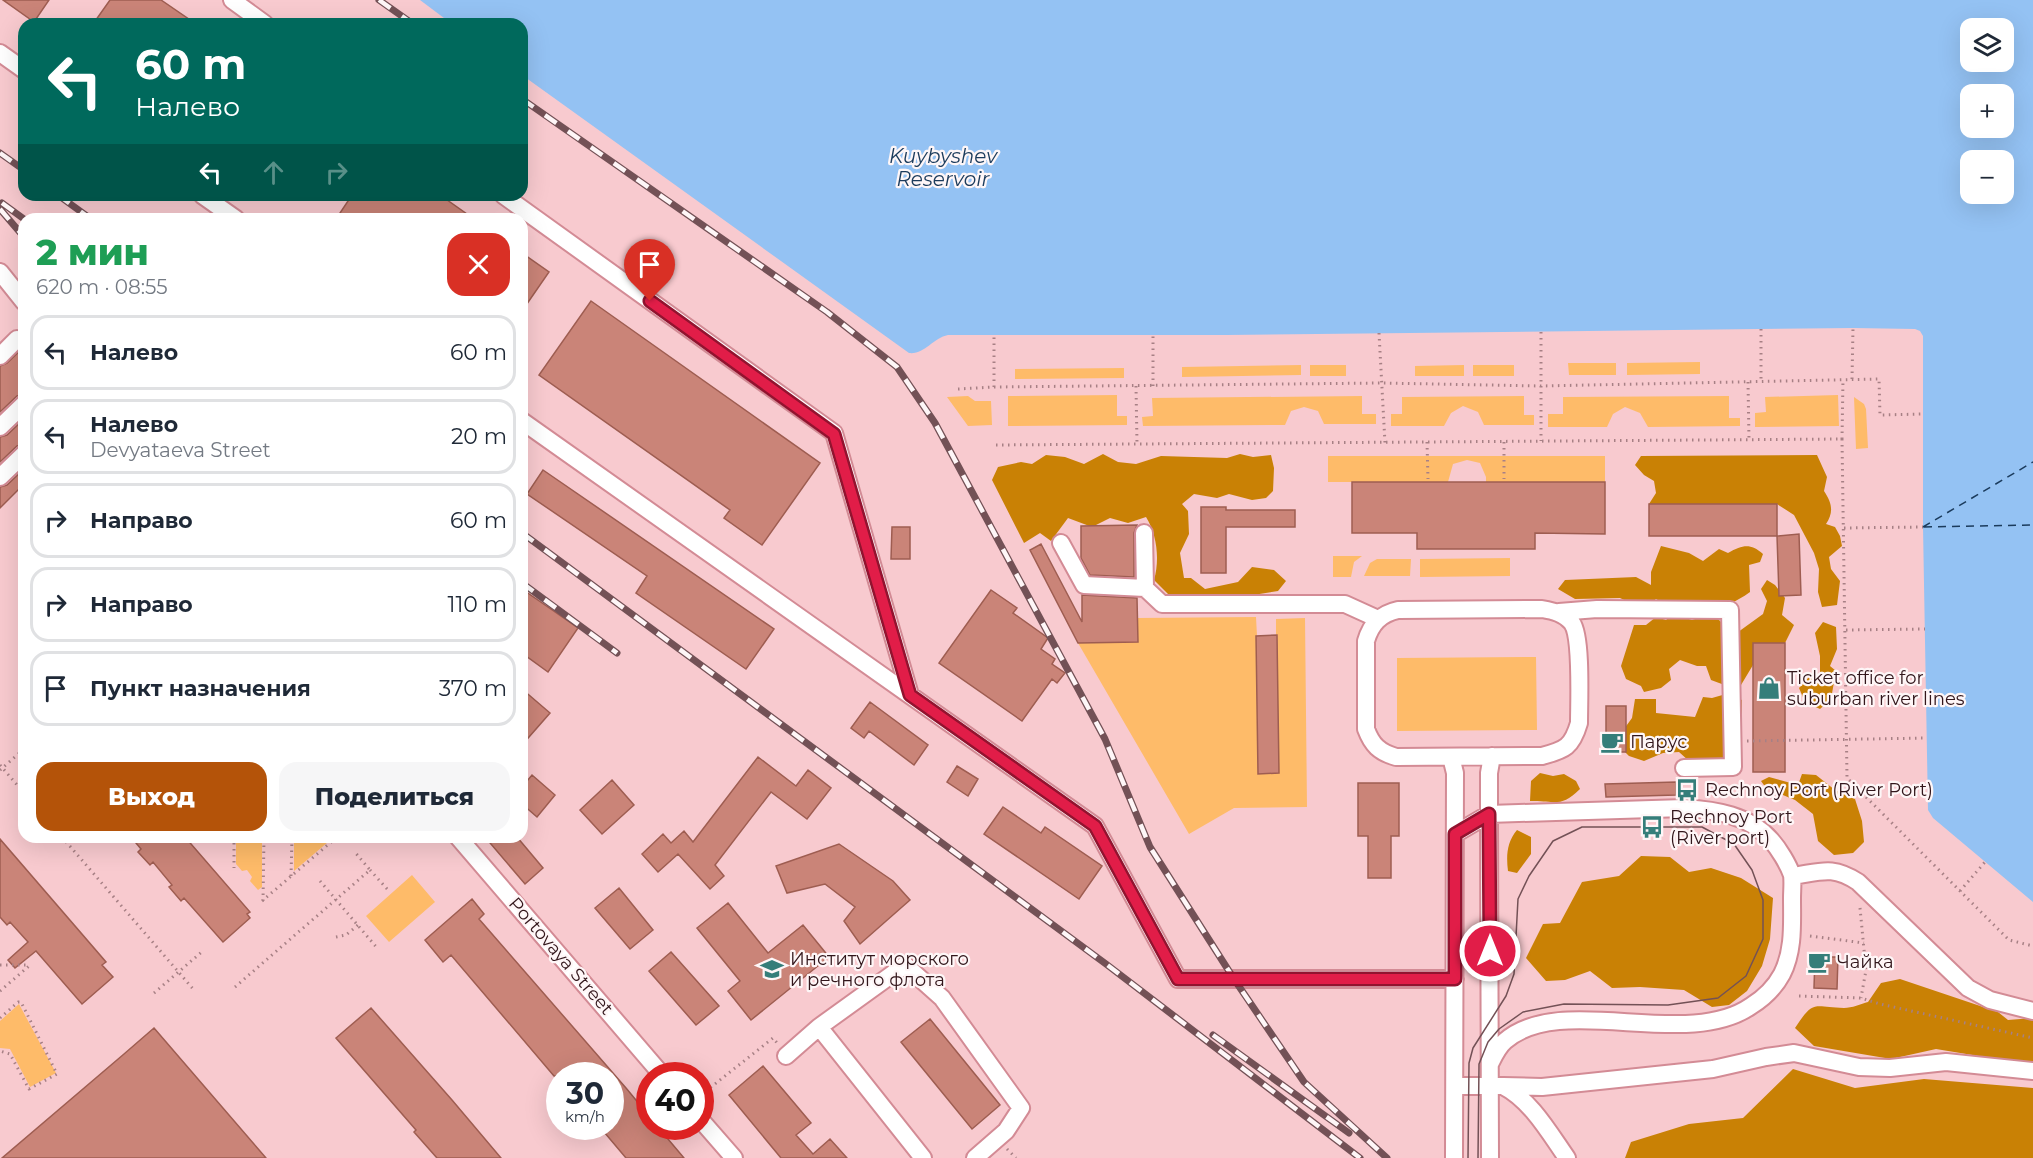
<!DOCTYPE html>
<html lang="ru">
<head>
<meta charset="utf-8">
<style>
	body { margin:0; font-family:Montserrat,sans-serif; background:#f6f6f7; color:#1f2937; height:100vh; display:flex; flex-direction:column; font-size:22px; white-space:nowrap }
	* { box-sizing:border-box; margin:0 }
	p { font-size:20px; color:#747a83 }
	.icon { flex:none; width:33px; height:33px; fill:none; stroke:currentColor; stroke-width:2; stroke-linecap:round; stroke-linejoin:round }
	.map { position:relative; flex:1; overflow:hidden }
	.panel { position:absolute; left:18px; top:213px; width:510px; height:630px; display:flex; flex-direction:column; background:#fff; border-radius:18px; box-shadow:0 6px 24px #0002 }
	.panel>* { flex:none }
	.banner { position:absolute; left:18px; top:18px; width:510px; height:183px; border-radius:18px; box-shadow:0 6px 24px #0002; background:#00695c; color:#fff; overflow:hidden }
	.fabs { position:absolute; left:1960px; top:18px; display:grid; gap:12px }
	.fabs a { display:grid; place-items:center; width:54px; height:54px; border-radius:12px; background:#fff; box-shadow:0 6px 24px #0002; font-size:30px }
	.speed { position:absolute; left:546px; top:1062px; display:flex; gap:12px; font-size:30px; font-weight:700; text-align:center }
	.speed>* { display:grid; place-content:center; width:78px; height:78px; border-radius:50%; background:#fff; box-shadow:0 6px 24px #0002; line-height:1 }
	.speed small { font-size:15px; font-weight:400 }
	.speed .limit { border:9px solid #d22; background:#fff; color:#111 }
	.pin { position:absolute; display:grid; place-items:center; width:51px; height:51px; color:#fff; margin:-62px -26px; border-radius:50% 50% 50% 0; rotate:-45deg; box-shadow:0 0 6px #0007 }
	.pin .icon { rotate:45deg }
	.me { position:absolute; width:66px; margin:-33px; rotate:0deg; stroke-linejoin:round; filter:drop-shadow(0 0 4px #0008) }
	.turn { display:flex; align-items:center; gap:21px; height:126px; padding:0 18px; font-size:27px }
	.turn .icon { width:78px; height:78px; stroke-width:2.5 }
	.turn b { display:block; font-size:42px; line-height:51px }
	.lanes { display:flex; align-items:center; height:57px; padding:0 18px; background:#0003; justify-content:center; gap:30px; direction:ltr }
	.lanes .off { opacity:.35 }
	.round { display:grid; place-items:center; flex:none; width:63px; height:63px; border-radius:18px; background:#f6f6f7 }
	.head { display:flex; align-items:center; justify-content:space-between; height:102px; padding:0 18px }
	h1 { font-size:36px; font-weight:800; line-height:45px; color:#1e9e55 }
	.button { display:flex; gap:12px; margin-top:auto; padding:12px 18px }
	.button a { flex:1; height:69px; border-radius:18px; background:#b45309; color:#fff; font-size:24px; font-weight:800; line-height:69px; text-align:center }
	.button a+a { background:#f6f6f7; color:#1f2937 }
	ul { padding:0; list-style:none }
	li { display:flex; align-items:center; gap:18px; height:75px; margin:0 12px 9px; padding:0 6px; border:3px solid #e0e1e3; border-radius:18px }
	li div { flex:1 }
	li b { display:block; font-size:22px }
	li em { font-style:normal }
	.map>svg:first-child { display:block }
</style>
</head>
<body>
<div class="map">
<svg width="2033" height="1158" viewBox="0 0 2033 1158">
	<rect width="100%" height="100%" fill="#f8cacf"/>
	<path fill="#febb69" d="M1700,362V374L1627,375V363Z
		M1568,363H1616V375H1569Z
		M1301,365V375L1182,377V367Z
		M1310,365H1346V376H1310Z
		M1464,365V376H1415V366Z
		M1473,365H1514V376H1473Z
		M1124,368V378L1015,379V369Z
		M1117,395V416H1127V425L1008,426V396Z
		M1838,395L1839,426L1755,427V413L1766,412L1765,397Z
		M968,396L975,401H991L992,425L968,426L947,397Z
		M1362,396V414H1376V424H1324L1318,411L1304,407L1291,411L1285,425L1143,426L1142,417L1153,416L1152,398Z
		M1524,396V415H1534V425H1484L1478,412L1463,406L1451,413L1444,426H1391V414H1402V397Z
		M1729,396V418H1740V426L1648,427L1640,413L1625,407L1613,414L1607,427H1548V414H1563V397Z
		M1854,397L1864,404L1866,409L1868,448L1856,449Z
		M1328,456H1605V482H1486V477L1480,463L1467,460L1453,464L1448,482H1328Z
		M1333,556H1362L1354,562L1351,577H1333Z
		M1510,558V576L1420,577V559Z
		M1377,559H1411L1410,576H1364L1370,563Z
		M1256,617L1257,636L1276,635V619L1305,618L1307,807L1234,808L1189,834L1078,643L1138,642V618Z
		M1536,657L1537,730L1397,731V658Z
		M236,841H262V887L258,890L250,881L252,877L247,870L242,871L236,864Z
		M294,842H328L294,871Z
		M412,875L435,902L389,942L366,916Z
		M19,1004L56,1073L30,1087L10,1049L0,1048V1021Z"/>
	<path fill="#c98105" d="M1103,454L1118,462L1136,464L1161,456L1227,458L1240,454L1253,457L1271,455L1274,468L1273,491L1266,498L1252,500L1229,494L1217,498L1194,494L1182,504L1188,511L1189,534L1180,553L1184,578H1191L1205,589L1238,582L1252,567L1274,570L1286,581L1278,591L1228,599L1170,596L1154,580C1160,559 1157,535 1146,517L1128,523L1110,518L1092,527L1068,518L1051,541L1040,533L1024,543L992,480L998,467L1021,462L1032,464L1046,455L1065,457L1084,464Z
		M1817,455L1827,477L1824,491C1832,503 1834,512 1826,524L1835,527L1840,536L1842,546L1829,557L1831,569L1840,581L1837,605L1822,607L1818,592L1819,569L1814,553L1794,515L1777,504H1649L1656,493L1654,481L1644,475L1635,465L1641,456Z
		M1661,546L1689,553L1703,561L1719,549L1728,553C1743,545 1750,543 1763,554L1760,562L1749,565L1750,592C1719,614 1715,604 1681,600L1670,607L1656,599L1643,609L1620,598L1575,599L1558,589L1565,580L1636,577L1651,585V572Z
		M1767,580L1775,585L1785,598L1782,615L1794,625L1785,643H1753V665L1738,690L1711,680L1706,666H1697L1680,660L1669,669L1671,680L1661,688L1644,692L1641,686L1626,679L1621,666L1634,625H1646L1656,617L1666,620L1673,614L1692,620L1708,615L1717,618L1734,635L1763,614L1767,601L1761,589Z
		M1823,622L1836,627L1837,649L1830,666L1836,671L1831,699L1820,709L1805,702L1799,688L1809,677L1820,674V656L1815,633Z
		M1726,694L1742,700V715L1735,729L1733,747L1722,761H1689L1679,752L1663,753L1644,761L1629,756L1618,745L1624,729L1632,718L1635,699H1656V713L1695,717L1703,697L1712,698Z
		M1540,773L1553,776L1564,774L1576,781L1580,789C1559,809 1556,800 1530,801L1531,781Z
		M1802,774L1816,775L1835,790L1855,799L1862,821L1864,842L1853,853L1834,855L1818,841L1813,814L1795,800L1766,788L1761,781L1769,777L1798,785Z
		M1517,830L1531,837V854L1517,873L1508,871C1506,855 1507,842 1517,830Z
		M1641,856L1670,857L1689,872L1711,868L1741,878L1773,898L1770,939L1762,966L1747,991L1729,1005L1712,1007L1684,990L1640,987L1612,988L1590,971L1565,980L1546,981L1526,958L1543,924L1560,923L1582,882L1619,876Z
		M1900,979L1998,1012L2008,1020L2033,1018V1065L1936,1049L1891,1059L1814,1046L1795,1028C1814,999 1813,1007 1844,1008C1852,1008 1861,1004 1868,1002L1881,983Z
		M1793,1069L1855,1088L1924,1079L2033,1088V1158H1625L1631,1142L1689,1124L1743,1118Z"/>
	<path fill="#94c2f3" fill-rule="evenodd" d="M420,0H2033V902L1933,818L1928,810L1923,527V336L1920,331L1915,329L1853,328L1226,335H948C933,338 924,355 909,353L522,75V24H452ZM1971,28H2004V62H1971ZM1971,94H2004V128H1971ZM1971,160H2004V194H1971Z"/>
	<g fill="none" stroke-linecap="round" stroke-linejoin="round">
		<path stroke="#1b3b5c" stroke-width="1.5" stroke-dasharray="8 6" stroke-linecap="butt" d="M1923,527L2033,462
			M1924,527L2033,525"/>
	</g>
	<path fill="#ca8478" stroke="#9e5d51" stroke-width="1.5" d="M3,0H49L34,22Z
		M110,0H161L196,24H93Z
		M352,195H440L474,219H336Z
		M522,253L549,272L522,311Z
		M591,301L820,463L762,545L724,518L730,510L539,375Z
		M24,347V394L17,396L0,412V366L7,363Z
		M24,419V444L17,446L0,462V437L7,435Z
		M24,469V484L0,508V487L7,485Z
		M543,470L774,629L746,669L636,593L647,576L527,494Z
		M1352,482H1605V534L1535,533V549H1417V533H1352Z
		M1649,504H1777V536H1649Z
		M1201,507H1226V510H1295V527H1226V573H1201Z
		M1137,525L1134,533V577L1090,575L1081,558V526Z
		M892,527H910V559H891Z
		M1799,534L1801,595L1779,596L1777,536Z
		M1041,544L1082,622V595L1137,598L1138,642L1078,643L1030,550Z
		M522,589L578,628L548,672L522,653Z
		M991,590L1017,608L1013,613L1048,638L1041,649L1055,659L1052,664L1065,673L1057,683L1052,679L1022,721L939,663Z
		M1277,635L1279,773L1258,774L1256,636Z
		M1753,643H1785V772H1753Z
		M522,689L550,713L522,745Z
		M870,702L928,745L914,765L869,731L864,738L851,728Z
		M1606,706H1626V752H1606Z
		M758,757L796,786L808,770L831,788L807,819L771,792L715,865L724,876L710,889L678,854L658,872L642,854L663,834L671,843L684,831L693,842Z
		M957,766L978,779L968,796L947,782Z
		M532,775L555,795L537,817L522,804V787Z
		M612,780L634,805L602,834L580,810Z
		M1676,782V795L1606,797L1605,784Z
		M1358,783H1399V836H1391V878H1368V836H1358Z
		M1003,807L1041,833L1045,827L1102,866L1079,899L984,834Z
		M131,837H185L250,912L247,914L250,918L223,942L184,898L181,901L169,887L172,885L153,862L150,865L138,852L141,849Z
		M485,837H517L543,868L525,884Z
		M0,839L106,962L102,965L113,977L82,1004L36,951L15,968L8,960L28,942L10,922L7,925L0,917Z
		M839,844L893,881L910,900L860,944L844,921L855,907L825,884L787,893L776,866Z
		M619,888L653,930L630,949L595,908Z
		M472,899L484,914L479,919L626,1088L650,1117V1126H657L684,1158H626L599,1126H610V1076H554L451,955L443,962L425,940Z
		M728,903L768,953L803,925L829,957L751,1020L728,991L740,981L697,928Z
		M671,952L719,1006L696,1025L649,971Z
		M1815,957H1838L1837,989L1814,988Z
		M371,1008L452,1100L501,1158H437L414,1132L416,1130L336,1038Z
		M930,1019L1000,1105L972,1129L901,1042Z
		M154,1028L266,1158H2L124,1054Z
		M763,1066L811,1123L796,1135L813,1154L830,1139L847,1158H781L729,1095Z"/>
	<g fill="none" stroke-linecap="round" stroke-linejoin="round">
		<g stroke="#d38b95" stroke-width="20">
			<path id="minor" d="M232,0L265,24
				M0,53L24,70
				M202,195L236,219
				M503,195L834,433L910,695
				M0,272L24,302
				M0,356L17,339
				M522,421L1095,826L1178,979H1455
				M0,427L24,404
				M0,477L24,454
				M1144,533L1145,588
				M1061,543L1084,585L1145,588L1162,604H1345L1378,619
				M1542,609C1553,611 1564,613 1572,623C1582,637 1579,702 1579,723C1572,747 1565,750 1542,756L1396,757C1379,752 1372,745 1366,729V641C1371,624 1380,614 1398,610Z
				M1559,612L1597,609L1730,610L1733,767L1684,768
				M1451,757L1455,773L1454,1158
				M1455,834L1489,814L1684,808C1716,810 1749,815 1771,840C1779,849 1788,864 1792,875C1793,882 1792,891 1792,898C1792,924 1794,950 1782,974C1775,987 1764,998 1751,1006C1686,1051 1561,992 1505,1041C1498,1047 1494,1056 1490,1064
				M458,837L663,1076
				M1792,876C1821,872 1832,865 1858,882L1968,988L1990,1000L2033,1011
				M819,1027L923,1158
				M786,1056L819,1027L905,965L942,998L1021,1108L1006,1131L975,1158
				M1455,1086H1503C1531,1100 1550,1134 1567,1158
				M1503,1086L1542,1087L1713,1069L1766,1057L1794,1053L1859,1067L1890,1068L1946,1062L2033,1071
				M700,1119L734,1158
				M1490,1158L1489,814V773L1492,756"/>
		</g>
		<path stroke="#a78085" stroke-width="3" stroke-dasharray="1.5 4.5" stroke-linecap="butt" d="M1761,329V381
			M1541,332V441
			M1379,333L1385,443
			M1852,379L1853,328
			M1748,382L1749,440
			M1136,386L1137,444
			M1153,386V335
			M994,387V335
			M958,389L994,387L1381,383L1541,386L1879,379L1880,415L1923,414
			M1842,439L1843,379
			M1427,442L1428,479
			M1504,442V479
			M996,445L1842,439L1847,778L2009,940L2033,946
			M1844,528L1923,527
			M1846,630L1925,629
			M1747,741L1927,738
			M0,765L24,793
			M0,770L24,749
			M62,837L194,990
			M234,837V868
			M209,840H334
			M370,870L389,891
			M291,876L292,837
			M320,881L378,949
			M1960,891L1985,862
			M262,901L337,837
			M263,901L264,837
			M1860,908L1866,970L1861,998
			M1810,936L1864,943
			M336,937L346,935L358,925
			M0,965H28
			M235,987L370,870L354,851
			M0,991L29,966
			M154,993L204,950
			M1799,996L1861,998L1880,1004L2033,1038
			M0,1018L18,1002H21L57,1074L29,1089L10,1054L0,1051
			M701,1095L773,1038L778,1044
			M1007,1149L1016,1158"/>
		<use href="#minor" stroke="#fff" stroke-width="16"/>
		<path stroke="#735156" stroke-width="1.5" d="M1468,1158L1469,1063L1473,1048L1506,996L1514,974L1518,899L1529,876L1553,841L1582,827H1702L1734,844L1752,870L1763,900V939L1746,976L1718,998L1668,1005L1564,1004L1523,1012L1499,1029L1488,1042L1479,1064L1478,1158"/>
		<g stroke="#735156" stroke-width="7">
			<path id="rail" d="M379,0L413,24
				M522,99L827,312L897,367L935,423L1105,739L1150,847L1234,979L1304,1082L1387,1158
				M0,153L24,170
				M58,195L91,219
				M2,203L24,219
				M0,209L24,237
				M522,533L1106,964L1360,1158
				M522,583L617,653
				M1213,1035L1349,1133"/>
		</g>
		<use href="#rail" stroke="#fef6f7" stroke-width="4.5" stroke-dasharray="14" stroke-linecap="butt"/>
	</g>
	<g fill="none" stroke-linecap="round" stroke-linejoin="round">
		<g stroke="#92132f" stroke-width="15">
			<path id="route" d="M650,301L834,434L910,695L1095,826L1178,979H1455V834L1489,814L1490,951"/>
		</g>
		<use href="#route" stroke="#e11d48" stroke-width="10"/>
	</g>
	<defs>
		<g id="shop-bare" transform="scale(1.8)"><path d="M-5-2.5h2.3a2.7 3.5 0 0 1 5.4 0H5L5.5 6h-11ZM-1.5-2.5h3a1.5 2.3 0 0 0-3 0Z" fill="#357e7a" stroke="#fef6f7" stroke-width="2.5" paint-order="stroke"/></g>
		<g id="cafe-bare" transform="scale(1.8)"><path d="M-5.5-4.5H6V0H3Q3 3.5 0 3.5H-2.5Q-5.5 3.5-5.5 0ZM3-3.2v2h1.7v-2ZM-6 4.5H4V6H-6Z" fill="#357e7a" stroke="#fef6f7" stroke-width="2.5" paint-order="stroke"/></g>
		<g id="bus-bare" transform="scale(1.8)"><path d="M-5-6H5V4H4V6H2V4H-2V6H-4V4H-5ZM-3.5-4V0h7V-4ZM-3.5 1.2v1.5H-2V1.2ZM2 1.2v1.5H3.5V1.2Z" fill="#357e7a" stroke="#fef6f7" stroke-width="2.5" paint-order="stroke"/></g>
		<g id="university-bare" transform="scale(1.8)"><path d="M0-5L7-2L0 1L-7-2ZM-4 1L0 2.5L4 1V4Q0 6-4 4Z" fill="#357e7a" stroke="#fef6f7" stroke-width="2.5" paint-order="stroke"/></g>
	</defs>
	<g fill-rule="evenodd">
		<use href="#shop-bare" x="1769" y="688"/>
		<use href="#cafe-bare" x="1612" y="742"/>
		<use href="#bus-bare" x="1687" y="790"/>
		<use href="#bus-bare" x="1652" y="827"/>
		<use href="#cafe-bare" x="1819" y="962"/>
		<use href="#university-bare" x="772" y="969"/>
	</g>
	<g text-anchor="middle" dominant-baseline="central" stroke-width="4.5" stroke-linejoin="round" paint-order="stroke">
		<g font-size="18" fill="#32161b" stroke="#fef6f7" text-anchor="start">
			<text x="1787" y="678">Ticket office for<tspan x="1787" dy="21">suburban river lines</tspan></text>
			<text x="1630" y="742">Парус</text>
			<text x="1705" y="790">Rechnoy Port (River Port)</text>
			<text x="1670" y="817">Rechnoy Port<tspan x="1670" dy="21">(River port)</tspan></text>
			<text x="790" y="959">Институт морского<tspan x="790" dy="21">и речного флота</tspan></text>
			<text x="1837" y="962">Чайка</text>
		</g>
		<g font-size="18" fill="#32161b" stroke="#fef6f7">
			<text transform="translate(561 956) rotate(49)">Portovaya Street</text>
		</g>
		<g font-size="20" font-style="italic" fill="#1b3b5c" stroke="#fef6f7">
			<text x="943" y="156">Kuybyshev<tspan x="943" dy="23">Reservoir</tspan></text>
		</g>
	</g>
</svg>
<div class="fabs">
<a><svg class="icon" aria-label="layers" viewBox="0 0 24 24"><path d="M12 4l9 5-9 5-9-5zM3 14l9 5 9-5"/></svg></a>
<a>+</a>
<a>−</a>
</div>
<div class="speed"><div>30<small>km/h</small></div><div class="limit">40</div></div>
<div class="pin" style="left:650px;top:301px;background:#d93025"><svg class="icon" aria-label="arrive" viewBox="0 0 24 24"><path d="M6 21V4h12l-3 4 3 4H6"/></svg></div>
<svg class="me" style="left:1490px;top:951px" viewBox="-20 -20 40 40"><circle r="17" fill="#e11d48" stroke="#fff" stroke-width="3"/><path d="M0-11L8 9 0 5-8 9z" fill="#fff"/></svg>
<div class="banner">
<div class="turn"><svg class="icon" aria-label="left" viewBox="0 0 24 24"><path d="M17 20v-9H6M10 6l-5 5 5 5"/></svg><div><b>60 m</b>Налево</div></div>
<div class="lanes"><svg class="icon" aria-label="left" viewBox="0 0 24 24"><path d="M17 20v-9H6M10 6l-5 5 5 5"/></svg><svg class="icon off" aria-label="ahead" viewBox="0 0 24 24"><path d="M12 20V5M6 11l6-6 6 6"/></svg><svg class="icon off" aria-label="right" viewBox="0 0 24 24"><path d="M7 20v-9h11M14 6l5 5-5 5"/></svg></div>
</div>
<section class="panel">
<div class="head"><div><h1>2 мин</h1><p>620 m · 08:55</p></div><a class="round" style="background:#d93025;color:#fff"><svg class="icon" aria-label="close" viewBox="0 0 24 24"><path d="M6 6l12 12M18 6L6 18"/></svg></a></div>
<ul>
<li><svg class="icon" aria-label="left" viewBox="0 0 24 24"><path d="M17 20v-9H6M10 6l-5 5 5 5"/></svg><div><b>Налево</b></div><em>60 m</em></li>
<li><svg class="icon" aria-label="left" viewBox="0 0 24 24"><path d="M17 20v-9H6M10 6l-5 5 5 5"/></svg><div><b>Налево</b><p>Devyataeva Street</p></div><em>20 m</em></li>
<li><svg class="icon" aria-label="right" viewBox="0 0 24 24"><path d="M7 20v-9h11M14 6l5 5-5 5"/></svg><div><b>Направо</b></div><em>60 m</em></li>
<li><svg class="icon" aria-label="right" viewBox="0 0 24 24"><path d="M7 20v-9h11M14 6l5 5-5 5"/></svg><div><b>Направо</b></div><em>110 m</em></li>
<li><svg class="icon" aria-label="arrive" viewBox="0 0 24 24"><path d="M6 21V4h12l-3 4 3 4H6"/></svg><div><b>Пункт назначения</b></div><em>370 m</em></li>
</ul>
<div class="button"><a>Выход</a><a>Поделиться</a></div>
</section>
</div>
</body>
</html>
